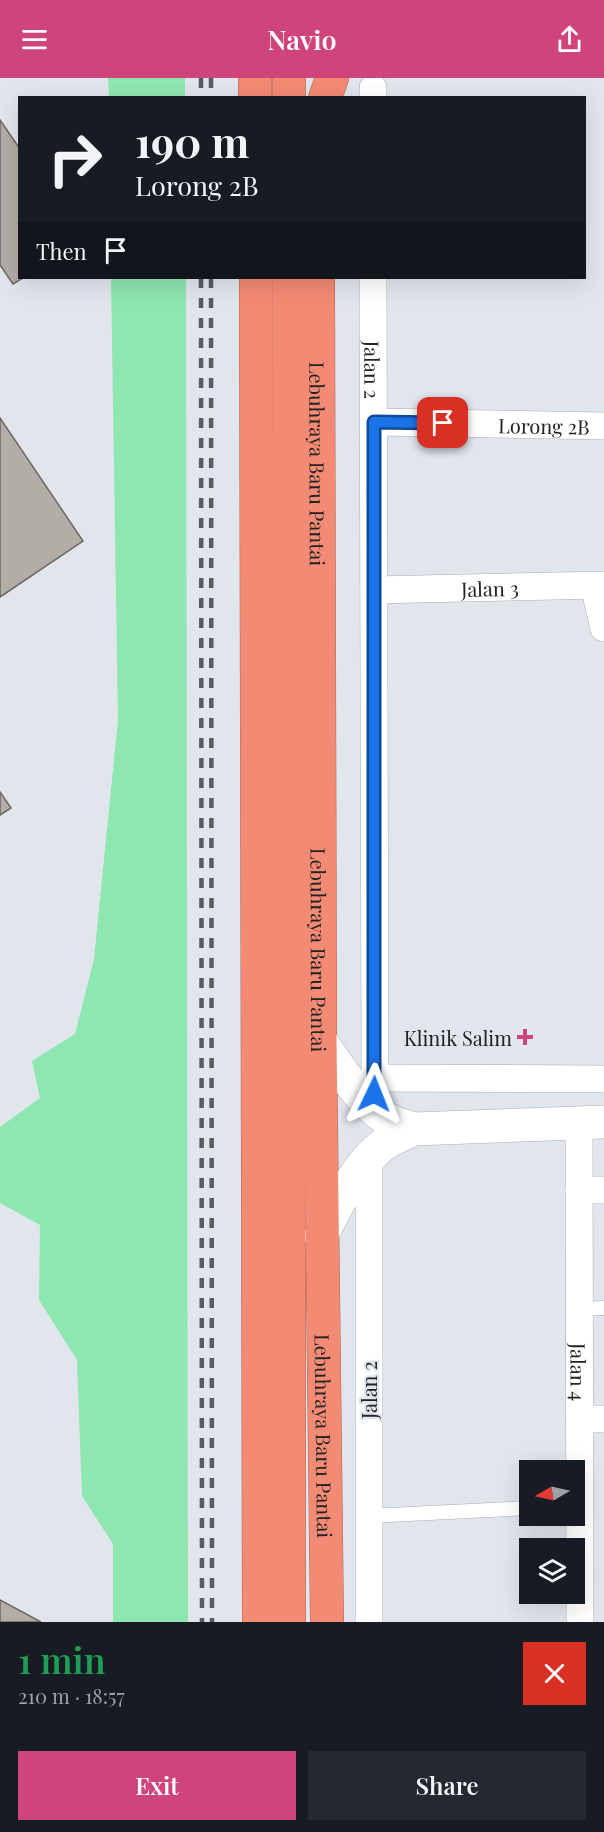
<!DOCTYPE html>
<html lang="en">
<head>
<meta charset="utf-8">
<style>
	body { margin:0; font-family:"Playfair Display",serif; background:#242831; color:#f1f3f6; height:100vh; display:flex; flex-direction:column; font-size:22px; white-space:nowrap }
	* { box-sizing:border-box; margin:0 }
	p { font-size:20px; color:#9ea1a6 }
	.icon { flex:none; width:33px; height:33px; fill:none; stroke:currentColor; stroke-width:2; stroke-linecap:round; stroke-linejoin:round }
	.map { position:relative; height:1544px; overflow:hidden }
	.side { display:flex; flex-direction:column; background:#171b24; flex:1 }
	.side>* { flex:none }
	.top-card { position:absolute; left:18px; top:18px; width:568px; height:183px; border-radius:0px; box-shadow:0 6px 24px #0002; background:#171b24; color:#f1f3f6; overflow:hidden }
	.needle { width:39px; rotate:261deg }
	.fabs { position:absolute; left:519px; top:1382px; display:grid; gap:12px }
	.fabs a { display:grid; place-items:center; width:66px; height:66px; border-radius:0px; background:#171b24; box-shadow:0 6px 24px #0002; font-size:30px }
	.pin { position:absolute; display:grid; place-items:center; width:51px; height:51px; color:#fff; margin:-26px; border-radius:12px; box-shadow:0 3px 9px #0006 }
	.me { position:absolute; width:66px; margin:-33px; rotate:2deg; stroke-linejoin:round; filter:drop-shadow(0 0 4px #0008) }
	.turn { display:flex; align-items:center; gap:21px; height:126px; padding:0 18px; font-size:27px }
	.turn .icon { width:78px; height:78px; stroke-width:2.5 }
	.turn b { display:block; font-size:42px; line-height:51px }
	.then { display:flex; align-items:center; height:57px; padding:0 18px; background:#0003; gap:12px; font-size:22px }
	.round { display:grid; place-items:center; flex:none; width:63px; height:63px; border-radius:0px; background:#242831 }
	.summary { display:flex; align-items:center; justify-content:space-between; height:102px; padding:0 18px }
	h1 { font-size:36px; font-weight:600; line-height:45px; color:#1e9e55 }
	.cta { display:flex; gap:12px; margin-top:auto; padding:12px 18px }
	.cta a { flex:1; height:69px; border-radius:0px; background:#cf447b; color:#fff; font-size:24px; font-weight:600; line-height:69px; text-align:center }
	.cta a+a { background:#242831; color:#f1f3f6 }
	header { display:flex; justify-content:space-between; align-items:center; height:78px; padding:0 18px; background:#cf447b; color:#fff; font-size:27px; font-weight:600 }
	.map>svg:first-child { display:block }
</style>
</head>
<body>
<header><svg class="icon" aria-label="menu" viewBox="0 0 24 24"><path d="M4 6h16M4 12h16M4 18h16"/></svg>Navio<svg class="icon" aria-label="share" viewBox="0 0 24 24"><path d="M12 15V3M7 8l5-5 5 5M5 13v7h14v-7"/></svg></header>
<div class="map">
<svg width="604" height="1544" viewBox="0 0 604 1544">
	<rect width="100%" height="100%" fill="#e1e6ed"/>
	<path fill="#8ee6b0" d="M108,0H185V19H109Z
		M111,200H186L188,1544H113V1466L82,1418L77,1282L39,1222L40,1147L0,1125V1049L40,1020L32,983L75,956L94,881L118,642Z"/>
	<path fill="#b2ada7" stroke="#6c6761" stroke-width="1.5" d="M0,42L20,71V200H23L13,206L0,187Z
		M0,340L83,463L0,519Z
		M0,714L11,730L0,737Z
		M0,1522L41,1544H0Z"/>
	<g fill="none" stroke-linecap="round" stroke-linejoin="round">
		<g stroke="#a7acb2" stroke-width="15">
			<path id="service" d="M579,1231L604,1230
				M368,1438L530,1430"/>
		</g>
		<g stroke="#a7acb2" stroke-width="28">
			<g id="minor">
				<path d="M373,10V20"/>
				<path id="s1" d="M373,200L375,1000L373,1031"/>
				<path id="s2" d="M374,344L604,348"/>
				<path d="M594,508L604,550"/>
				<path id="s3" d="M374,512L604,507"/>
				<path d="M375,1000L604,1001"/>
				<path id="s4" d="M579,1045L580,1544"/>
				<path d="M579,1112H604"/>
				<path d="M579,1341H604"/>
				<path d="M369,1544V1080"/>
			</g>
		</g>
		<g stroke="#a7acb2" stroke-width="34">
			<path id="tertiary" d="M320,962C339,988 362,1029 391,1043C398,1047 406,1048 414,1051L604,1044
				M321,1158C337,1129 352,1094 377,1072C387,1062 402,1057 414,1051"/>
		</g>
		<g stroke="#aa6658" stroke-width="34">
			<g id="motorway">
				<path d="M255,0V20"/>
				<path d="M289,20V0"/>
				<path d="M325,20L332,0"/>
				<path d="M256,200L259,1544"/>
				<path d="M289,200V1544"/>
				<path id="s5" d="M318,200L320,962L327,1544"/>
			</g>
		</g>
		<use href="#service" stroke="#fff" stroke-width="14"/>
		<use href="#minor" stroke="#fff" stroke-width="27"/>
		<use href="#tertiary" stroke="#fff" stroke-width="33"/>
		<use href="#motorway" stroke="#f38a73" stroke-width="33"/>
		<path stroke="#585b5f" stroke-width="4.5" stroke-dasharray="10 10" stroke-linecap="butt" d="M201,0V20
			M211,0V20
			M201,200L202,1544
			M211,200L212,1544"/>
	</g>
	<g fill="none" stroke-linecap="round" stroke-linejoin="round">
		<g stroke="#114b97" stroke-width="15">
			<path id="route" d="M374,1016V344L443,345"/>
		</g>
		<use href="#route" stroke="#1a73e8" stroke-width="10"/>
	</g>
	<path fill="#cf447b" stroke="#e1e6ed" stroke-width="2" d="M522 950h6v6h6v6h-6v6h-6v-6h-6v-6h6z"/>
	<g text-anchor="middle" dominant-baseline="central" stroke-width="4.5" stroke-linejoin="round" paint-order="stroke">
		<g font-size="20" fill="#212326" stroke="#e1e6ed">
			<text stroke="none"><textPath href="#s1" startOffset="92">Jalan 2</textPath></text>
			<text stroke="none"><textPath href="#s2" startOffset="170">Lorong 2B</textPath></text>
			<text stroke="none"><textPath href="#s5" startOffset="186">Lebuhraya Baru Pantai</textPath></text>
			<text stroke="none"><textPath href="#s3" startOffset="116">Jalan 3</textPath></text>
			<text stroke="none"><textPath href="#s5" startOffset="672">Lebuhraya Baru Pantai</textPath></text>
			<text stroke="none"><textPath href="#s4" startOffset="249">Jalan 4</textPath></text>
			<text transform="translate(368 1312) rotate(-90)">Jalan 2</text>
			<text stroke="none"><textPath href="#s5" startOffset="1158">Lebuhraya Baru Pantai</textPath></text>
		</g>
		<g font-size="20" fill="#212326" stroke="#e1e6ed" text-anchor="end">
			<text x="512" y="959">Klinik Salim</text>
		</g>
	</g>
</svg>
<div class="fabs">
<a><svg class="needle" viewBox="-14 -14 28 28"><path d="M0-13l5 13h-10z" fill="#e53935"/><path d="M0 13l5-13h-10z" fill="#9ea1a6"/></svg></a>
<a><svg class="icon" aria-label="layers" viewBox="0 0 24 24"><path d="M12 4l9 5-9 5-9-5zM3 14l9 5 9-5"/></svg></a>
</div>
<div class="pin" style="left:443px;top:345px;background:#d93025"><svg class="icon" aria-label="arrive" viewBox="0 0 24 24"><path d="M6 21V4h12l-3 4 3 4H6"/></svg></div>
<svg class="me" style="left:374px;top:1016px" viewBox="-20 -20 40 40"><path d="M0-17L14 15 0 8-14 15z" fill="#1a73e8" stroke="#fff" stroke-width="4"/></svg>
<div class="top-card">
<div class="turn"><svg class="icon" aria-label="right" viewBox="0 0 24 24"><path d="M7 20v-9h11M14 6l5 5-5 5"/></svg><div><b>190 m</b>Lorong 2B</div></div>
<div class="then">Then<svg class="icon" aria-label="arrive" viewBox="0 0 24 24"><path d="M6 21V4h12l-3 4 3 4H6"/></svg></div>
</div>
</div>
<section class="side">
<div class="summary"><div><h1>1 min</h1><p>210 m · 18:57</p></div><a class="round" style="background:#d93025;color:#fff"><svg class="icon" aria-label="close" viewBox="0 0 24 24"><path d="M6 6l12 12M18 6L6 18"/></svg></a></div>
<div class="cta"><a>Exit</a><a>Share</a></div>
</section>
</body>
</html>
